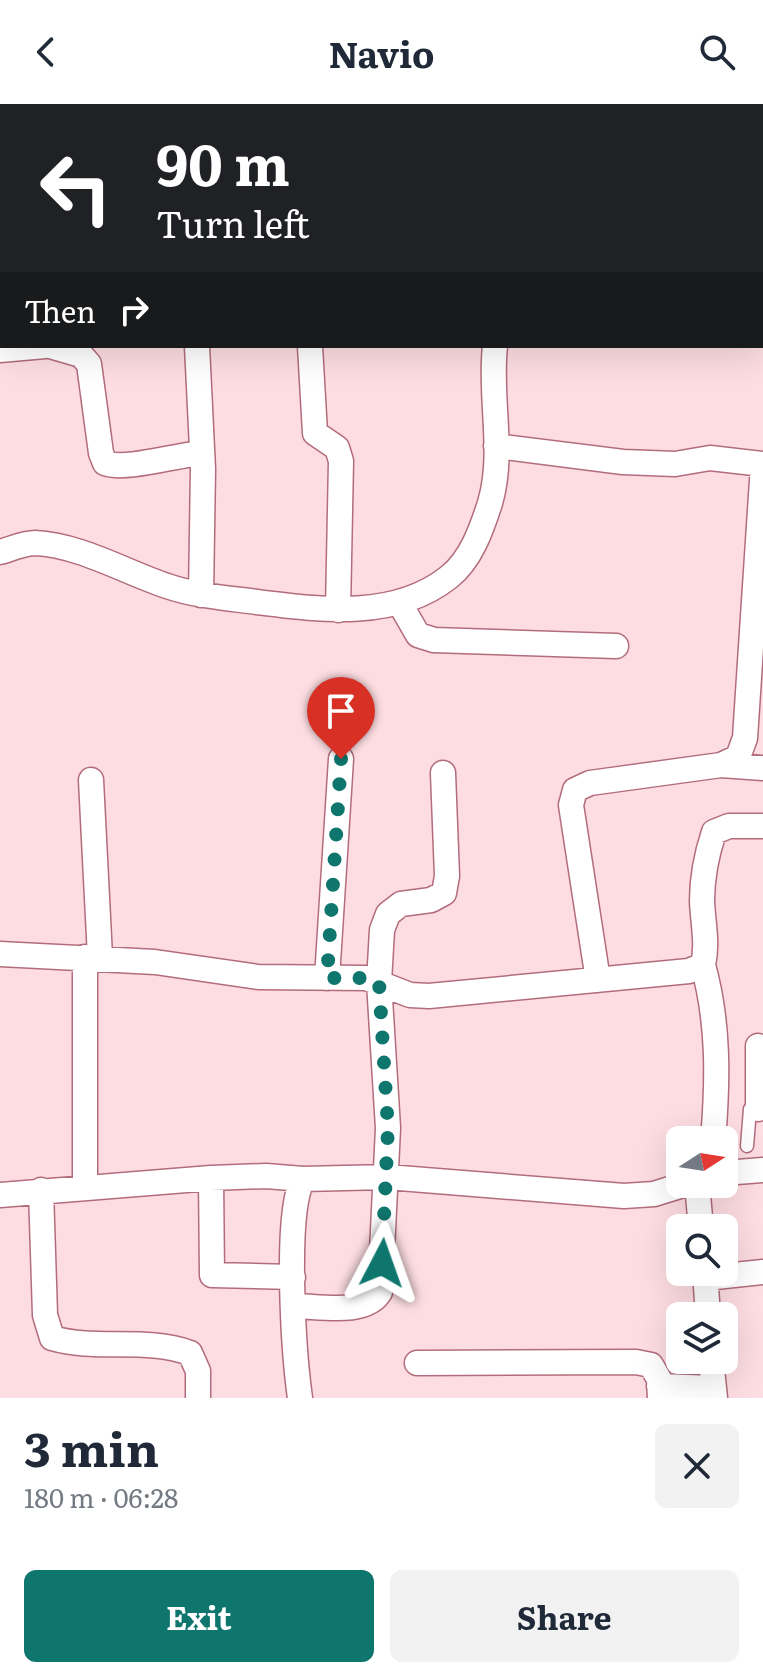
<!DOCTYPE html>
<html lang="en">
<head>
<meta charset="utf-8">
<style>
	body { margin:0; font-family:Literata,serif; background:#f2f2f3; color:#1f2937; height:100vh; display:flex; flex-direction:column; font-size:30px; white-space:nowrap }
	* { box-sizing:border-box; margin:0 }
	p { font-size:26px; color:#747a83 }
	.icon { flex:none; width:44px; height:44px; fill:none; stroke:currentColor; stroke-width:2; stroke-linecap:round; stroke-linejoin:round }
	.map { position:relative; height:1294px; overflow:hidden }
	.side { display:flex; flex-direction:column; background:#fff; flex:1 }
	.side>* { flex:none }
	.banner { position:absolute; left:0px; top:0px; width:764px; height:244px; box-shadow:0 8px 32px #0002; background:#202124; color:#fff; overflow:hidden }
	.needle { width:52px; rotate:78deg }
	.buttons { position:absolute; left:666px; top:1022px; display:grid; gap:16px }
	.buttons a { display:grid; place-items:center; width:72px; height:72px; border-radius:12px; background:#fff; box-shadow:0 8px 32px #0002; font-size:40px }
	.pin { position:absolute; display:grid; place-items:center; width:68px; height:68px; color:#fff; margin:-82px -34px; border-radius:50% 50% 50% 0; rotate:-45deg; box-shadow:0 0 8px #0007 }
	.pin .icon { rotate:45deg }
	.me { position:absolute; width:88px; margin:-44px; rotate:4deg; stroke-linejoin:round; filter:drop-shadow(0 0 6px #0008) }
	.turn { display:flex; align-items:center; gap:28px; height:168px; padding:0 24px; font-size:36px }
	.turn .icon { width:104px; height:104px; stroke-width:2.5 }
	.turn b { display:block; font-size:56px; line-height:68px }
	.then { display:flex; align-items:center; height:76px; padding:0 24px; background:#0003; gap:16px; font-size:30px }
	.round { display:grid; place-items:center; flex:none; width:84px; height:84px; border-radius:12px; background:#f2f2f3 }
	.head { display:flex; align-items:center; justify-content:space-between; height:136px; padding:0 24px }
	h1 { font-size:48px; font-weight:700; line-height:60px }
	.cta { display:flex; gap:16px; margin-top:auto; padding:16px 24px }
	.cta a { flex:1; height:92px; border-radius:12px; background:#0f766e; color:#fff; font-size:32px; font-weight:700; line-height:92px; text-align:center }
	.cta a+a { background:#f2f2f3; color:#1f2937 }
	header { display:flex; justify-content:space-between; align-items:center; height:104px; padding:0 24px; background:#fff; font-size:36px; font-weight:700 }
	.map>svg:first-child { display:block }
</style>
</head>
<body>
<header><svg class="icon" aria-label="back" viewBox="0 0 24 24"><path d="M15 5l-7 7 7 7"/></svg>Navio<svg class="icon" aria-label="search" viewBox="0 0 24 24"><circle cx="10" cy="10" r="6"/><path d="M15 15l6 6"/></svg></header>
<div class="map">
<svg width="763" height="1294" viewBox="0 0 763 1294">
	<rect width="100%" height="100%" fill="#fddde2"/>
	<g fill="none" stroke-linecap="round" stroke-linejoin="round">
		<g stroke="#b36c7c" stroke-width="15">
			<path id="lane" d="M747,1042L750,1005"/>
		</g>
		<g stroke="#b36c7c" stroke-width="27">
			<path id="street" d="M202,0V2
				M294,0V2
				M600,0V2
				M657,0V2
				M252,2L269,0
				M762,75H763
				M0,81H2
				M762,130L763,133
				M50,242L81,251L89,260L101,349L105,359C125,367 176,351 202,349
				M197,242L203,365L201,491
				M310,242L315,329L337,344L341,357L338,506
				M0,246L45,242
				M496,342L623,358L675,360L710,354L763,360
				M0,448C11,445 24,439 35,439C80,441 125,468 167,482C196,492 227,494 257,498C321,506 395,516 449,473C471,456 482,424 490,399C505,348 489,294 495,242
				M399,498L418,531L434,536L616,542
				M721,661L763,664
				M91,676L100,853
				M0,850L155,858L258,873L366,874L410,891L429,892L689,867L703,861C708,839 703,820 702,797C702,775 707,749 714,728L729,722H763
				M703,861C719,919 718,976 713,1036
				M327,874L341,655
				M598,876L571,701L575,686L590,679L721,661L738,653L745,634L763,361
				M758,1005V942
				M724,1069L763,1066
				M211,1074L212,1171L293,1173
				M697,1080L701,1124
				M85,1082V853
				M41,1086L45,1211L52,1234C97,1247 146,1233 190,1249L198,1267V1294
				M0,1091L211,1074L266,1072L303,1075
				M705,1168L708,1212
				M706,1174L763,1168
				M294,1202C319,1202 366,1212 380,1188L388,1024L379,878L382,826L388,810L401,800L431,796L444,789L447,772L443,669
				M711,1256L715,1294
				M417,1259L636,1258L651,1261L659,1275L660,1294
				M659,1282L713,1284
				M300,1294C294,1251 284,1109 303,1075L387,1073L624,1092L654,1090L686,1080"/>
		</g>
		<use href="#lane" stroke="#fff" stroke-width="12"/>
		<use href="#street" stroke="#fff" stroke-width="24"/>
	</g>
	<g fill="none" stroke-linecap="round" stroke-linejoin="round">
		<path stroke="#0f766e" stroke-width="14" stroke-dasharray="0 25.2" d="M341,655L327,874H366L379,878L388,1024L382,1159"/>
	</g>
</svg>
<div class="buttons">
<a><svg class="needle" viewBox="-14 -14 28 28"><path d="M0-13l5 13h-10z" fill="#e53935"/><path d="M0 13l5-13h-10z" fill="#747a83"/></svg></a>
<a><svg class="icon" aria-label="search" viewBox="0 0 24 24"><circle cx="10" cy="10" r="6"/><path d="M15 15l6 6"/></svg></a>
<a><svg class="icon" aria-label="layers" viewBox="0 0 24 24"><path d="M12 4l9 5-9 5-9-5zM3 14l9 5 9-5"/></svg></a>
</div>
<div class="pin" style="left:341px;top:655px;background:#d93025"><svg class="icon" aria-label="arrive" viewBox="0 0 24 24"><path d="M6 21V4h12l-3 4 3 4H6"/></svg></div>
<svg class="me" style="left:382px;top:1159px" viewBox="-20 -20 40 40"><path d="M0-17L14 15 0 8-14 15z" fill="#0f766e" stroke="#fff" stroke-width="4"/></svg>
<div class="banner">
<div class="turn"><svg class="icon" aria-label="left" viewBox="0 0 24 24"><path d="M17 20v-9H6M10 6l-5 5 5 5"/></svg><div><b>90 m</b>Turn left</div></div>
<div class="then">Then<svg class="icon" aria-label="right" viewBox="0 0 24 24"><path d="M7 20v-9h11M14 6l5 5-5 5"/></svg></div>
</div>
</div>
<section class="side">
<div class="head"><div><h1>3 min</h1><p>180 m · 06:28</p></div><a class="round"><svg class="icon" aria-label="close" viewBox="0 0 24 24"><path d="M6 6l12 12M18 6L6 18"/></svg></a></div>
<div class="cta"><a>Exit</a><a>Share</a></div>
</section>
</body>
</html>
